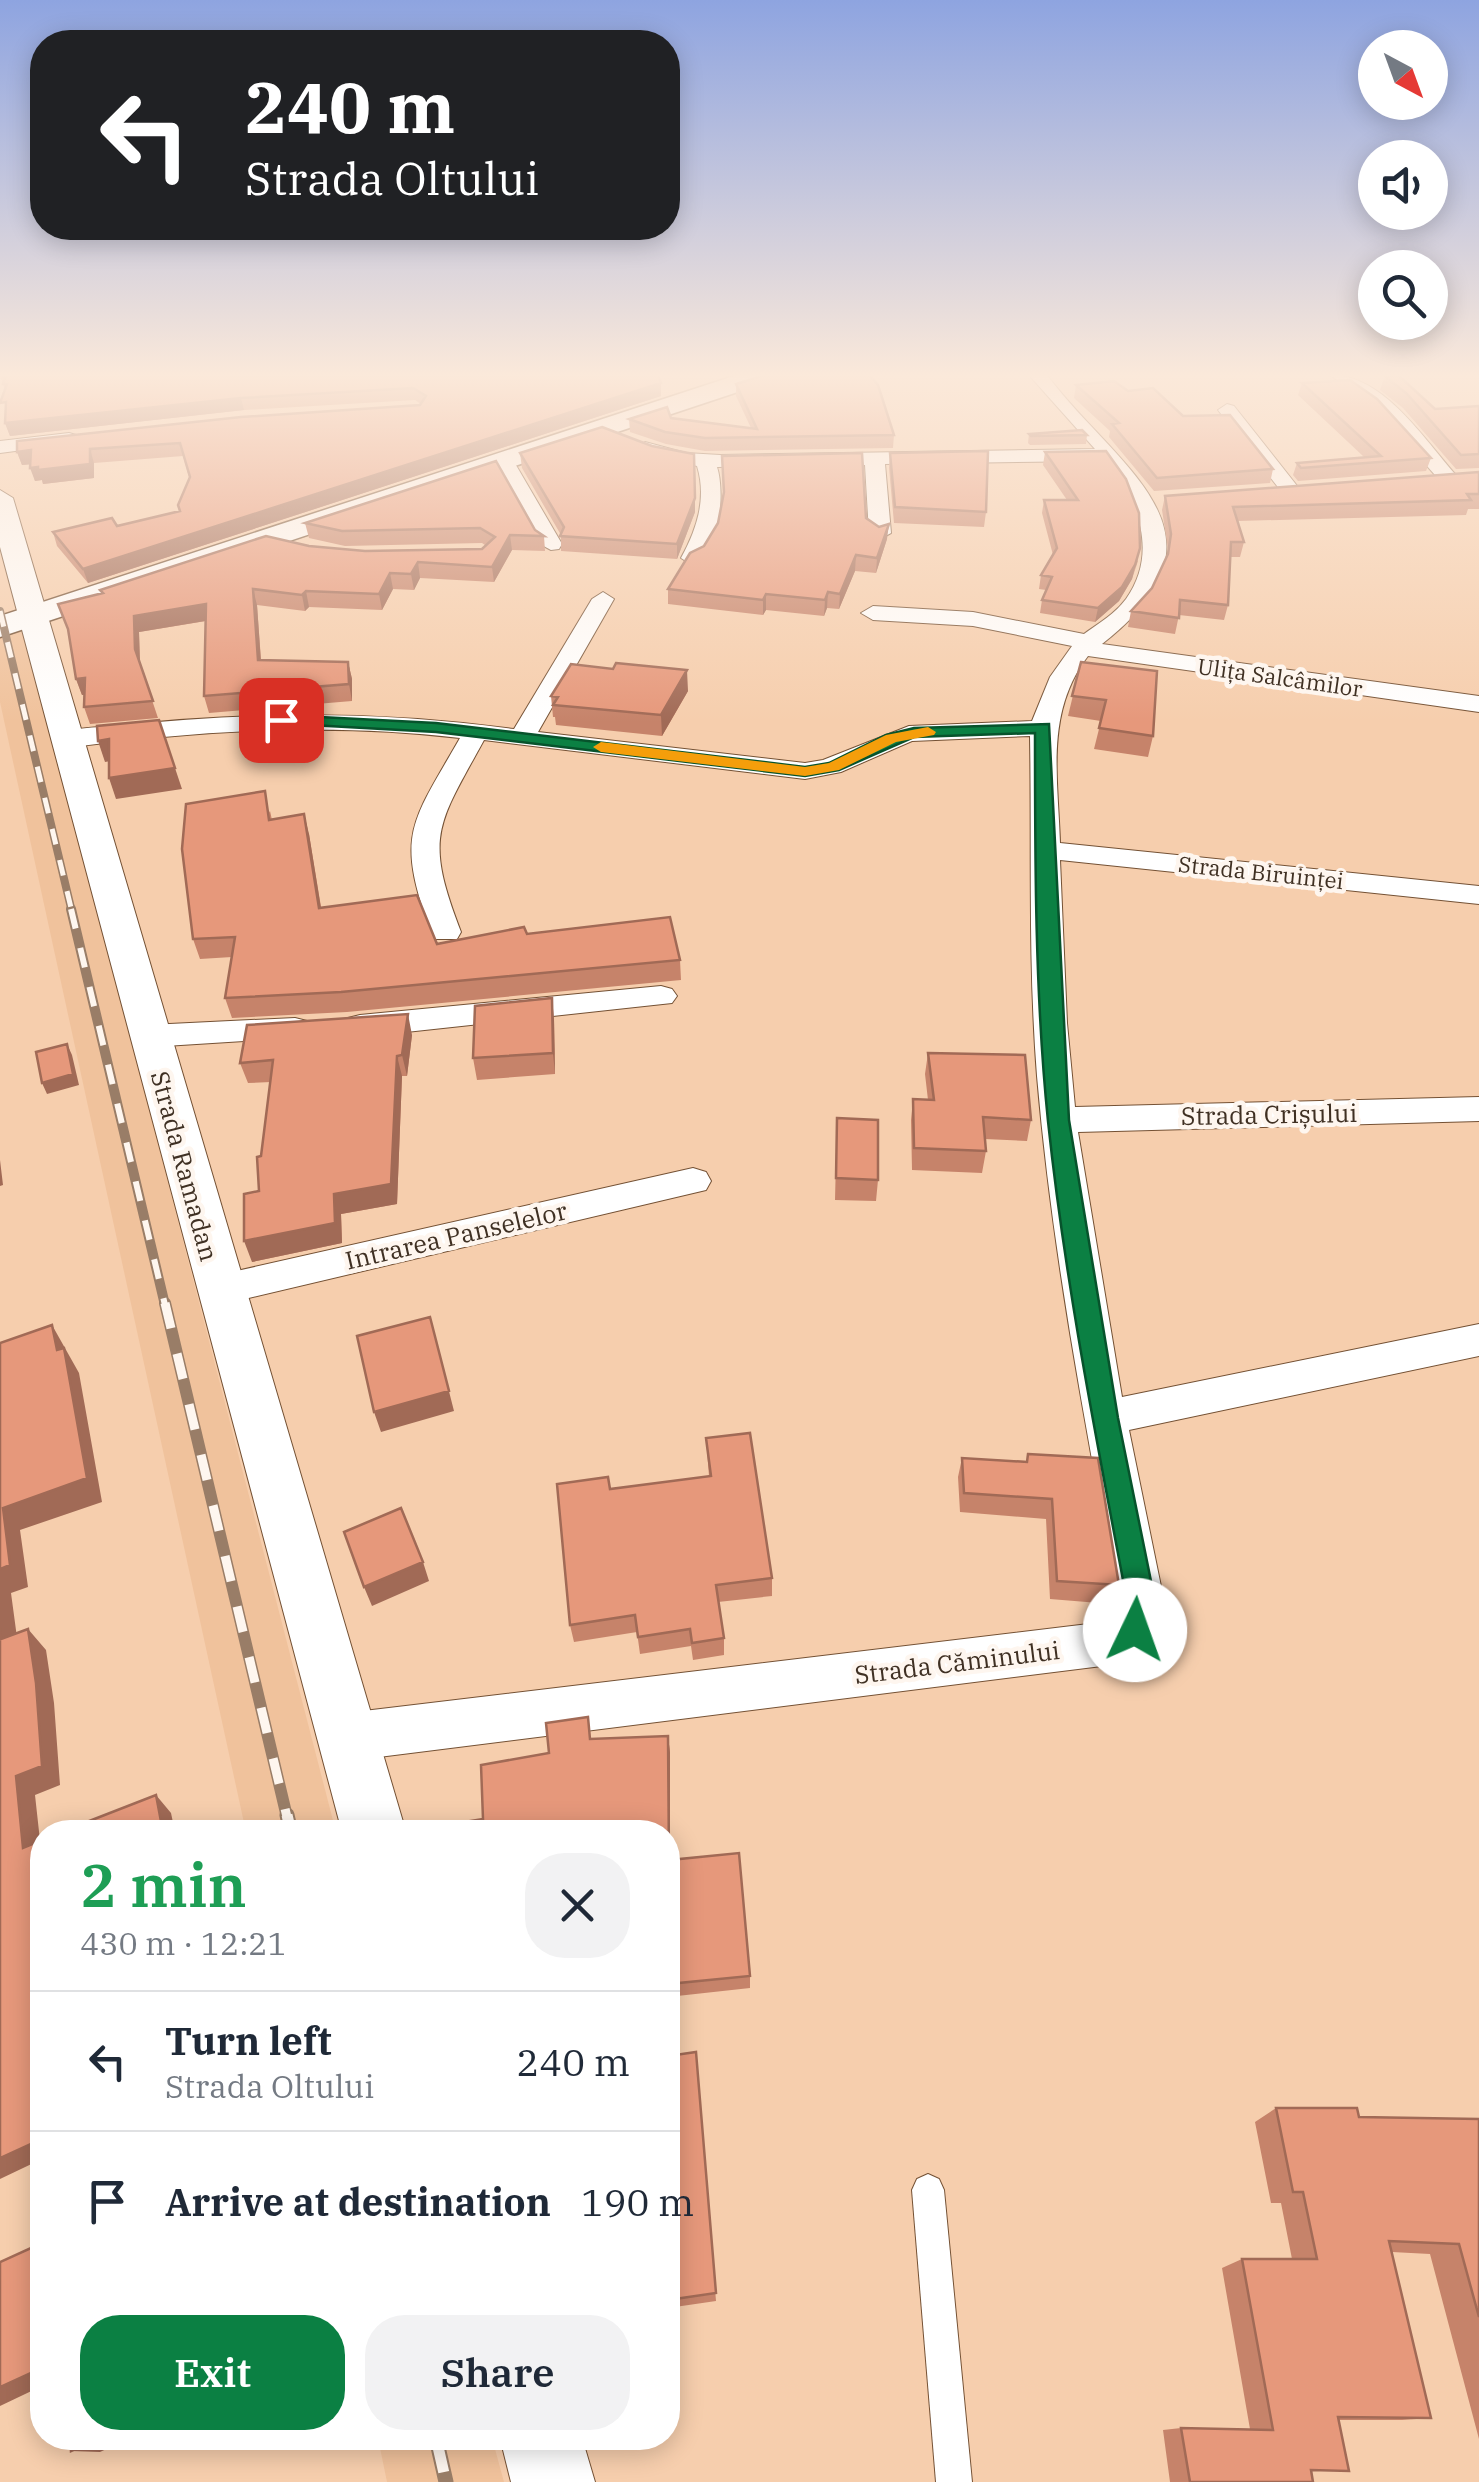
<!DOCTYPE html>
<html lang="en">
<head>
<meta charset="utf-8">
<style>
	body { margin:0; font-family:"IBM Plex Serif",serif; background:#f2f2f3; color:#1f2937; height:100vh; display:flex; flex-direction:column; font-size:38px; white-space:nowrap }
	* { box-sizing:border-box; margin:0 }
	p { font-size:32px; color:#747a83 }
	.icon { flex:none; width:55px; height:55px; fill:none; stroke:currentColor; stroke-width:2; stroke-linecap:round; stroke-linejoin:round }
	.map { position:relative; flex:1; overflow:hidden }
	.details { position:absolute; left:30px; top:1820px; width:650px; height:630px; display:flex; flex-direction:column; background:#fff; border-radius:40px; box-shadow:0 5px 25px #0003 }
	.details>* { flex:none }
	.guide { position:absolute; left:30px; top:30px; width:650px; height:210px; border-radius:40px; box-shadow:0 5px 25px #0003; background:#202124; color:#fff; overflow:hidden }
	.needle { width:65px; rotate:139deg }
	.buttons { position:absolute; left:1358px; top:30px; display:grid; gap:20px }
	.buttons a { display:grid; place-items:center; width:90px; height:90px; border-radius:50%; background:#fff; box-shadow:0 5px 25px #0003; font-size:50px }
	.pin { position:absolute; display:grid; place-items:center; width:85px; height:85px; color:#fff; margin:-42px; border-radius:20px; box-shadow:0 5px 15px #0006 }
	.me { position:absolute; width:110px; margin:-55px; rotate:3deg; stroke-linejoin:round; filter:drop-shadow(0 0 8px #0008) }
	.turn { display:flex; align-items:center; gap:35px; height:210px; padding:0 50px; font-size:45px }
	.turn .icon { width:130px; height:130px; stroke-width:2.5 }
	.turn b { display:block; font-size:70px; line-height:85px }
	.round { display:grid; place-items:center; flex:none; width:105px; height:105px; border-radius:40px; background:#f2f2f3 }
	.head { display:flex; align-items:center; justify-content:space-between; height:170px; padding:0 50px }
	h1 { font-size:60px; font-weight:600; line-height:75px; color:#1e9e55 }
	.cta { display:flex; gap:20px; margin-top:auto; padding:20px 50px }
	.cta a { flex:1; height:115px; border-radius:40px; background:#0b8043; color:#fff; font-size:40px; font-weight:600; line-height:115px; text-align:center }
	.cta a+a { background:#f2f2f3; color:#1f2937 }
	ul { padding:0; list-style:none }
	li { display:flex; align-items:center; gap:30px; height:140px; padding:0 50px; border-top:2px solid #e0e1e3 }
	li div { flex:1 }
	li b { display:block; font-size:38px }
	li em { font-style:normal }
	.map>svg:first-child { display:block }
</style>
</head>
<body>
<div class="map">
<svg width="1479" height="2482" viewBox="0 0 1479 2482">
	<rect width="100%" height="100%" fill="#f6cead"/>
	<path fill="#f0c29c" d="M25,630L336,1832H246L0,702V637Z
		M378,2438H492L504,2482H387Z"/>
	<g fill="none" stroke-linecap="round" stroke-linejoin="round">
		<g stroke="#745134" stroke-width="2">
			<path id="service" d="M928,2174L939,2179L944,2190L972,2482H936L912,2190L917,2179Z"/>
		</g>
		<g stroke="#745134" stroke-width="2">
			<path id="minor" d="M1029,375H1047C1115,467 1245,533 1102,644L1479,696V712L1088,656C1045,712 1058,777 1060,843L1479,886V904L1060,860L1067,1023L1075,1107L1479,1097V1121L1078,1132L1122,1397L1479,1324V1356L1129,1430L1164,1601L1151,1645L1110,1665L347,1761L330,1754L323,1737L330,1720L347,1713L1105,1622L1115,1617L1118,1601C1086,1427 1052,1253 1037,1076C1028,962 1032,850 1030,736L912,741L841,772L805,779L484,740C437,826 424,836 461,932L457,939H435L431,932C395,834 411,824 460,738C328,722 197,731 65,748L52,740C64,726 99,728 117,726C250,711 381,711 514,729L592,599L603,592L614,599L538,732L805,763L823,760L909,726L1032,721L1050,677L1072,646L973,626L873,620L861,613L873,606L973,612L1084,634C1099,623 1115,614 1126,599C1160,551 1137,496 1102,457L1094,461L885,464L891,533L880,539L869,533L865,465L717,467C725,491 721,556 692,565L681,558C697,529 707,498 697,466L638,452L635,448L645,442L686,453L720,455L1095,449Z
				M1330,375C1383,374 1424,439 1456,475V483H1442L1376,408Z
				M1227,404L1234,406L1298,487V495H1284L1218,410Z
				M69,433L76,435V443L0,453V441Z
				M503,454L513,460L562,544L559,549L551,550L540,544L493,460Z
				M661,986L672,989L677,996L672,1003L360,1037L348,1034L344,1026L348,1018L360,1015Z
				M295,1018L307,1021L311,1029L307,1037L149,1047L137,1044L133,1036L137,1028L149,1025Z
				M693,1168L706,1172L711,1181L706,1190L219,1305L205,1301L200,1290L205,1279L219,1275Z"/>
		</g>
		<g stroke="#745134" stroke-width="2">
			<path id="tertiary" d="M0,490L13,498L406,1832H342L0,547Z
				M500,2438H582L595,2482H511Z"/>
		</g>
		<g stroke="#745134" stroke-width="3">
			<path id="secondary" d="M737,375H775L771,381L0,637V616Z"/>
		</g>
		<use href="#service" fill="#fff" fill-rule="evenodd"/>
		<use href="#minor" fill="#fff" fill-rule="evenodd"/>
		<use href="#tertiary" fill="#fff" fill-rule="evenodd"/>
		<use href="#secondary" fill="#fff" fill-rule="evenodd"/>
		<g stroke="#997d67" stroke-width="8">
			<path id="rail-far3" d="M0,611L72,912"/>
		</g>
		<g stroke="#997d67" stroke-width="10">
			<path id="rail-far2" d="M71,909L165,1305"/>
		</g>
		<g stroke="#997d67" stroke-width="12">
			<path id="rail-far1" d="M165,1303L287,1817"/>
		</g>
		<g stroke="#997d67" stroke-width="15">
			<path id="rail" d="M287,1815L291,1832
				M436,2438L446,2482"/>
		</g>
		<use href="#rail-far3" stroke="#fef6ef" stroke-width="5" stroke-dasharray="16" stroke-linecap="butt"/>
		<use href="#rail-far2" stroke="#fef6ef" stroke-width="6" stroke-dasharray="20" stroke-linecap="butt"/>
		<use href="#rail-far1" stroke="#fef6ef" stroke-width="9" stroke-dasharray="26" stroke-linecap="butt"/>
		<use href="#rail" stroke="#fef6ef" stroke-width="11" stroke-dasharray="35" stroke-linecap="butt"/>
	</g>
	<path fill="#c6836a" d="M0,375H236V376L661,396L88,583L57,546L53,532L117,526L180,511L189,477L183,456L94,463V478L43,484L42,480L35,481L30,464L22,465L17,452L421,404L415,400L244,410L10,436L5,423V390Z
		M1385,376L1435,409L1479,406V468L1456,469L1403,408L1380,390Z
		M1302,383L1431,458L1426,471L1298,481L1293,475L1297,463L1364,457L1298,395Z
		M736,384L894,435L893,448L705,451L666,444L630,432L629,419L671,418L751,428L736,396Z
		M1076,385L1128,391L1183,416L1273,469L1270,483L1154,491L1109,437L1110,431L1074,398Z
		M1029,434L1087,435L1086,444L1030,445L1028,443Z
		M1045,452L1138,561L1132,579L1119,601L1095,622L1040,613L1042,600L1046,590L1039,589L1041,575L1053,555L1042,513L1044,500H1067L1043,465Z
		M520,453L695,512L677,559L561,551V535L522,468Z
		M890,453L986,512L984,527L894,523L889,468Z
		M722,456L866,518L887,539L876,573L855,571L839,609L827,608L824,616L766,610L763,615L668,604V589L704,546L718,523L723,495Z
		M496,461L535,530L544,536L545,551L512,550L494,582L420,578L414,590L393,589L382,610L309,607L305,611L257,605L261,660L348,662L352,679V701L209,713L204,696L206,621L139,632L140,664L158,718L90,724L84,707L85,695H82L76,679L102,594L100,590L309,546L365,551L482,549L485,545L482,543L345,546L309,538L305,523Z
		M1479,472V509H1468L1466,515L1237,521L1244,542L1240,557H1230L1228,605L1224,620L1179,615L1175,634L1128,627L1131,611L1152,588L1167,558L1168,549L1162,510L1165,496Z
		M1081,662L1153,736L1148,757L1094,749L1101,721L1068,716Z
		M688,691L662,736L556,725L555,717H553L551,696Z
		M270,811L272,820L309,834L321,907L437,944L527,934L680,960L681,980L347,1012L232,1018L225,998L232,957L200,959L193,939Z
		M554,1019L555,1074L477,1080L473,1058Z
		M412,1035L407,1076H402L397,1204L341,1214L342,1243L252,1262L261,1156L271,1082L248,1083L240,1063Z
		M928,1053L1031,1120L1027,1141L985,1139L986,1151L982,1173L912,1170L911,1120L913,1099L928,1100L925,1074Z
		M837,1118L878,1180L876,1201L835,1200Z
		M706,1438L772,1578V1596L718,1602L724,1638V1655L693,1660L691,1646L640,1654L637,1632L574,1642L570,1625L610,1489L709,1476Z
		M962,1458L1026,1461L1119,1585L1111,1604L1050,1599L1046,1519L960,1512L958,1477Z
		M668,1736L670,1753V1860L750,1976V1988L668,1997V1832L483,1819L549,1753L592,1739Z
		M696,2052L716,2301L668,2308V2056Z
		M1276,2108L1359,2117L1479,2119V2439L1430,2254L1392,2252L1431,2418L1402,2420H1339L1349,2471H1311L1313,2482H1170L1163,2430L1181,2428L1250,2429L1222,2268L1242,2259H1292L1281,2203H1271L1255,2122Z"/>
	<path fill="#a16a56" d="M661,383V396L88,583L83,569Z
		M241,398L244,410L10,436L5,423Z
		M90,449L94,463V478L43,484L42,480L35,481L30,468Z
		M31,450L35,464L22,465L17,452Z
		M695,498V512L677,559V544Z
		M889,524L887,539L876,573L877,558Z
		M510,535L512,550L494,582L492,567Z
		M1140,548L1132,579L1119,601L1095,622L1098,608Z
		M856,555L855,571L839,609L840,594Z
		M418,562L420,578L414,590L411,574Z
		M390,573L393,589L382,610L379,594Z
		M253,589L257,605L262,677L258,660Z
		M306,591L309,607L305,611L302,595Z
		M828,592L827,608L824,616L825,600Z
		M766,594V610L763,615V600Z
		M206,604L211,620L139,632L140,665L135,649L134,616Z
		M348,662L352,679V701L349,684Z
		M687,670L688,691L662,736L661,715Z
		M85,678L91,694L82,695L76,679Z
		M109,739L116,760L105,762L98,741Z
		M175,768L182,789L116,799L109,778Z
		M304,814L309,834L324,927L319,908Z
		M552,998L554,1019L555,1074L553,1053Z
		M408,1014L412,1035L407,1076L402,1055Z
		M67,1044L72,1055L79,1085L47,1094L42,1083Z
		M397,1056L402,1076L397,1204L341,1214L342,1243L252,1262L244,1241L334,1194Z
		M0,1160L3,1185L0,1186Z
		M430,1317L454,1411L381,1432L374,1412Z
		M52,1325L79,1373L102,1502L20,1530L28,1587L11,1593L20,1660L1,1639L0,1628V1569L3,1508L57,1350Z
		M423,1562L429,1581L372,1606L364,1587Z
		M28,1629L46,1650L54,1703L60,1785L35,1795L42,1859L23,1848L16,1776Z
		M668,1736L670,1753V1874L669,1860Z
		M156,1795L171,1813L175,1832H163Z
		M42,2139V2159L0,2179V2158Z
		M42,2368V2386L0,2406V2387Z
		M99,2438H130L100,2452L71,2451Z"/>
	<path fill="#e6987b" stroke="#a16a56" stroke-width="2.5" d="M6,375H231V376L658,375L661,383L83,569L53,532L112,518L117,526L180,511L178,505L190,477L180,443L90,449V464L38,470V467L30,468L31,450L17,452V441L241,417L420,405L426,396L413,388L241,398L5,423L6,402L0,403L7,384H3Z
		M765,375H869L878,385L894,435L705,438L665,432L629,419L667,407L671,418L757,429L736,384Z
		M1398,375L1435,409L1479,406V454L1461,455L1407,394L1385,376Z
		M1350,380L1377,399L1431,458L1301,468L1297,463L1381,456L1302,383Z
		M1114,381L1128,391L1153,388L1183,416L1230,415L1273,469L1157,478L1112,424L1119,423L1076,385Z
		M602,427L652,446L694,454L695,498L677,544L560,536L564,527L520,453Z
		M1082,430L1087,435L1031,436L1029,434Z
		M988,451L986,512L895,507L890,453Z
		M1106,451L1126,479L1139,513L1140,548L1135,565L1122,587L1098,608L1042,600L1052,577L1041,575L1057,548L1044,500H1078L1045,452Z
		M862,453L866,518L879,527L889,524L877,558L856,555L840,594L828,592L825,600L766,594L763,600L668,589L690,553L704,546L718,523L724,492L722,456Z
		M496,461L535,530L544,536L510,535L492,567L418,562L411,574L390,573L379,594L306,591L302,595L253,589L258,660L348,662L349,684L204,696L206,604L134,616L135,649L153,701L84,707L85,678L76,679L68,629L58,604L103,593L100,590L266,536L309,546L365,551L482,549L495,537L480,528L342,531L305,523Z
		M1479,472V494H1467L1471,500L1233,507L1244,542H1231L1228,605L1180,600L1179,618L1131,611L1152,588L1168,554L1171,534L1165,496Z
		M1081,662L1157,671L1153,736L1099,728L1106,700L1072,696Z
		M616,663L687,670L661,715L553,705L558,697L551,696L571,664L613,669Z
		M159,720L175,768L109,778V739L98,741L97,726Z
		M265,791L269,820L304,814L319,908L417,895L437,944L524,927L527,934L670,917L680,960L341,992L225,998L235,937L193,939L182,849L186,804Z
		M552,998L553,1053L473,1058L475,1006Z
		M408,1014L402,1055L397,1056L391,1184L334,1194L335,1223L244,1241V1194L259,1191L257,1157L261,1156L273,1060L240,1063L247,1025Z
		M67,1044L73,1074L42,1083L36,1052Z
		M928,1053L1025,1055L1031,1120L983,1117L986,1151L914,1148L913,1099L934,1100Z
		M837,1118L878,1120V1180L836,1178Z
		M430,1317L449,1391L374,1412L357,1336Z
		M52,1325L57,1350L64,1348L87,1478L3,1508L10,1565L0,1569V1343Z
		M750,1433L772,1578L716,1585L724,1638L692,1643L690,1629L638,1637L635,1615L570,1625L557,1484L608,1477L610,1489L711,1476L706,1438Z
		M1028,1454L1098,1458L1119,1585L1057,1581L1052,1499L964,1493L962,1458L1027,1462Z
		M401,1508L423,1562L364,1587L344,1532Z
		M0,1628L1,1639L28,1629L36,1683L42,1766L16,1776L23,1848L42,1840V2139L0,2158Z
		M588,1717L590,1739L668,1736L669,1860L739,1853L750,1976L668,1984V1832H464V1822L483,1819L481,1765L549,1753L546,1723Z
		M156,1795L163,1832H61Z
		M696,2052L716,2293L668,2300V2056Z
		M1276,2108H1357L1359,2117L1479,2119V2317L1459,2244L1389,2241L1431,2418L1338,2417L1349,2471L1311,2470L1313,2482H1190L1181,2428L1273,2430L1242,2259H1317L1303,2192H1293Z
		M42,2243V2368L0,2387V2262Z
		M70,2438H99L71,2451Z"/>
	<linearGradient id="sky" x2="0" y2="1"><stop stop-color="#8ea4e0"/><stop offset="0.52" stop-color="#fbe9da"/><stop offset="1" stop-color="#fbe9da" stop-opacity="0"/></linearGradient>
	<rect width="1479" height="722" fill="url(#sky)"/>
	<path fill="#0b8043" stroke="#07532c" stroke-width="2.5" d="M281,715L436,723L805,767L829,763L886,735L914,728L1049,724L1069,1120L1118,1418L1155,1601L1145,1639L1135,1643L1125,1639L1121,1630L1127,1601C1097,1442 1065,1282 1048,1121C1035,995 1035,860 1035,733L914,737L839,770L805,776L436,732L275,723V717Z"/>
	<path fill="#f59e0b" d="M928,727L936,732L934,735L896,742L839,770L805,776L601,752L593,747L601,742L805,767L829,763L886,735Z"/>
	<g text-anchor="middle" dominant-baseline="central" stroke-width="9" stroke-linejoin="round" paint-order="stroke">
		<g font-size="22" fill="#3f3023" stroke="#fef6ef">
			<text transform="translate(1280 677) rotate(8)">Ulița Salcâmilor</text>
			<text transform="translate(1261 872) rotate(6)">Strada Biruinței</text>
		</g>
		<g font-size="25" fill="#3f3023" stroke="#fef6ef">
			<text transform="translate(1269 1114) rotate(-1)">Strada Crișului</text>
			<text transform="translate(185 1166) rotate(75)">Strada Ramadan</text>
			<text transform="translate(456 1235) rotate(-13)">Intrarea Panselelor</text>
			<text transform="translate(957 1662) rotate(-7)">Strada Căminului</text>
		</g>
	</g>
</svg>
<div class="buttons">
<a><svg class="needle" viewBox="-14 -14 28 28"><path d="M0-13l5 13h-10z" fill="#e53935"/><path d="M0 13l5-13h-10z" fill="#747a83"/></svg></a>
<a><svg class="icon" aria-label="sound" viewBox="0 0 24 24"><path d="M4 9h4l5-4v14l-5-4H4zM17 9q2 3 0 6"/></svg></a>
<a><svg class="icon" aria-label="search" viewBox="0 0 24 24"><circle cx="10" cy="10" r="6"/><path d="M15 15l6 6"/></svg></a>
</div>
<div class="pin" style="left:281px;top:720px;background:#d93025"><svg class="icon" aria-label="arrive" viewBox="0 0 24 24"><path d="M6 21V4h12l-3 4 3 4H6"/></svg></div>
<svg class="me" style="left:1135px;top:1630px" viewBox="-20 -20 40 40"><circle r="19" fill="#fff"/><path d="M0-13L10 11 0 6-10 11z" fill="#0b8043"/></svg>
<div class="guide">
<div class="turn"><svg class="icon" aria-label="left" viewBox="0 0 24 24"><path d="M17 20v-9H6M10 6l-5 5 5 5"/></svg><div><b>240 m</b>Strada Oltului</div></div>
</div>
<section class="details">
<div class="head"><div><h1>2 min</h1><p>430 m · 12:21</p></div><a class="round"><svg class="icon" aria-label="close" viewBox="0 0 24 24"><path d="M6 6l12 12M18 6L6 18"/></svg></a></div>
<ul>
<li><svg class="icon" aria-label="left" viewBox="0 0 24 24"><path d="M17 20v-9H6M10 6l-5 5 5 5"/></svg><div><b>Turn left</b><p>Strada Oltului</p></div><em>240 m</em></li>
<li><svg class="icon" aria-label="arrive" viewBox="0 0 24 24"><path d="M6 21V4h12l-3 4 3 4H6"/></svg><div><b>Arrive at destination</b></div><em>190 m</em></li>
</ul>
<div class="cta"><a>Exit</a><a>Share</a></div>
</section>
</div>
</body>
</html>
